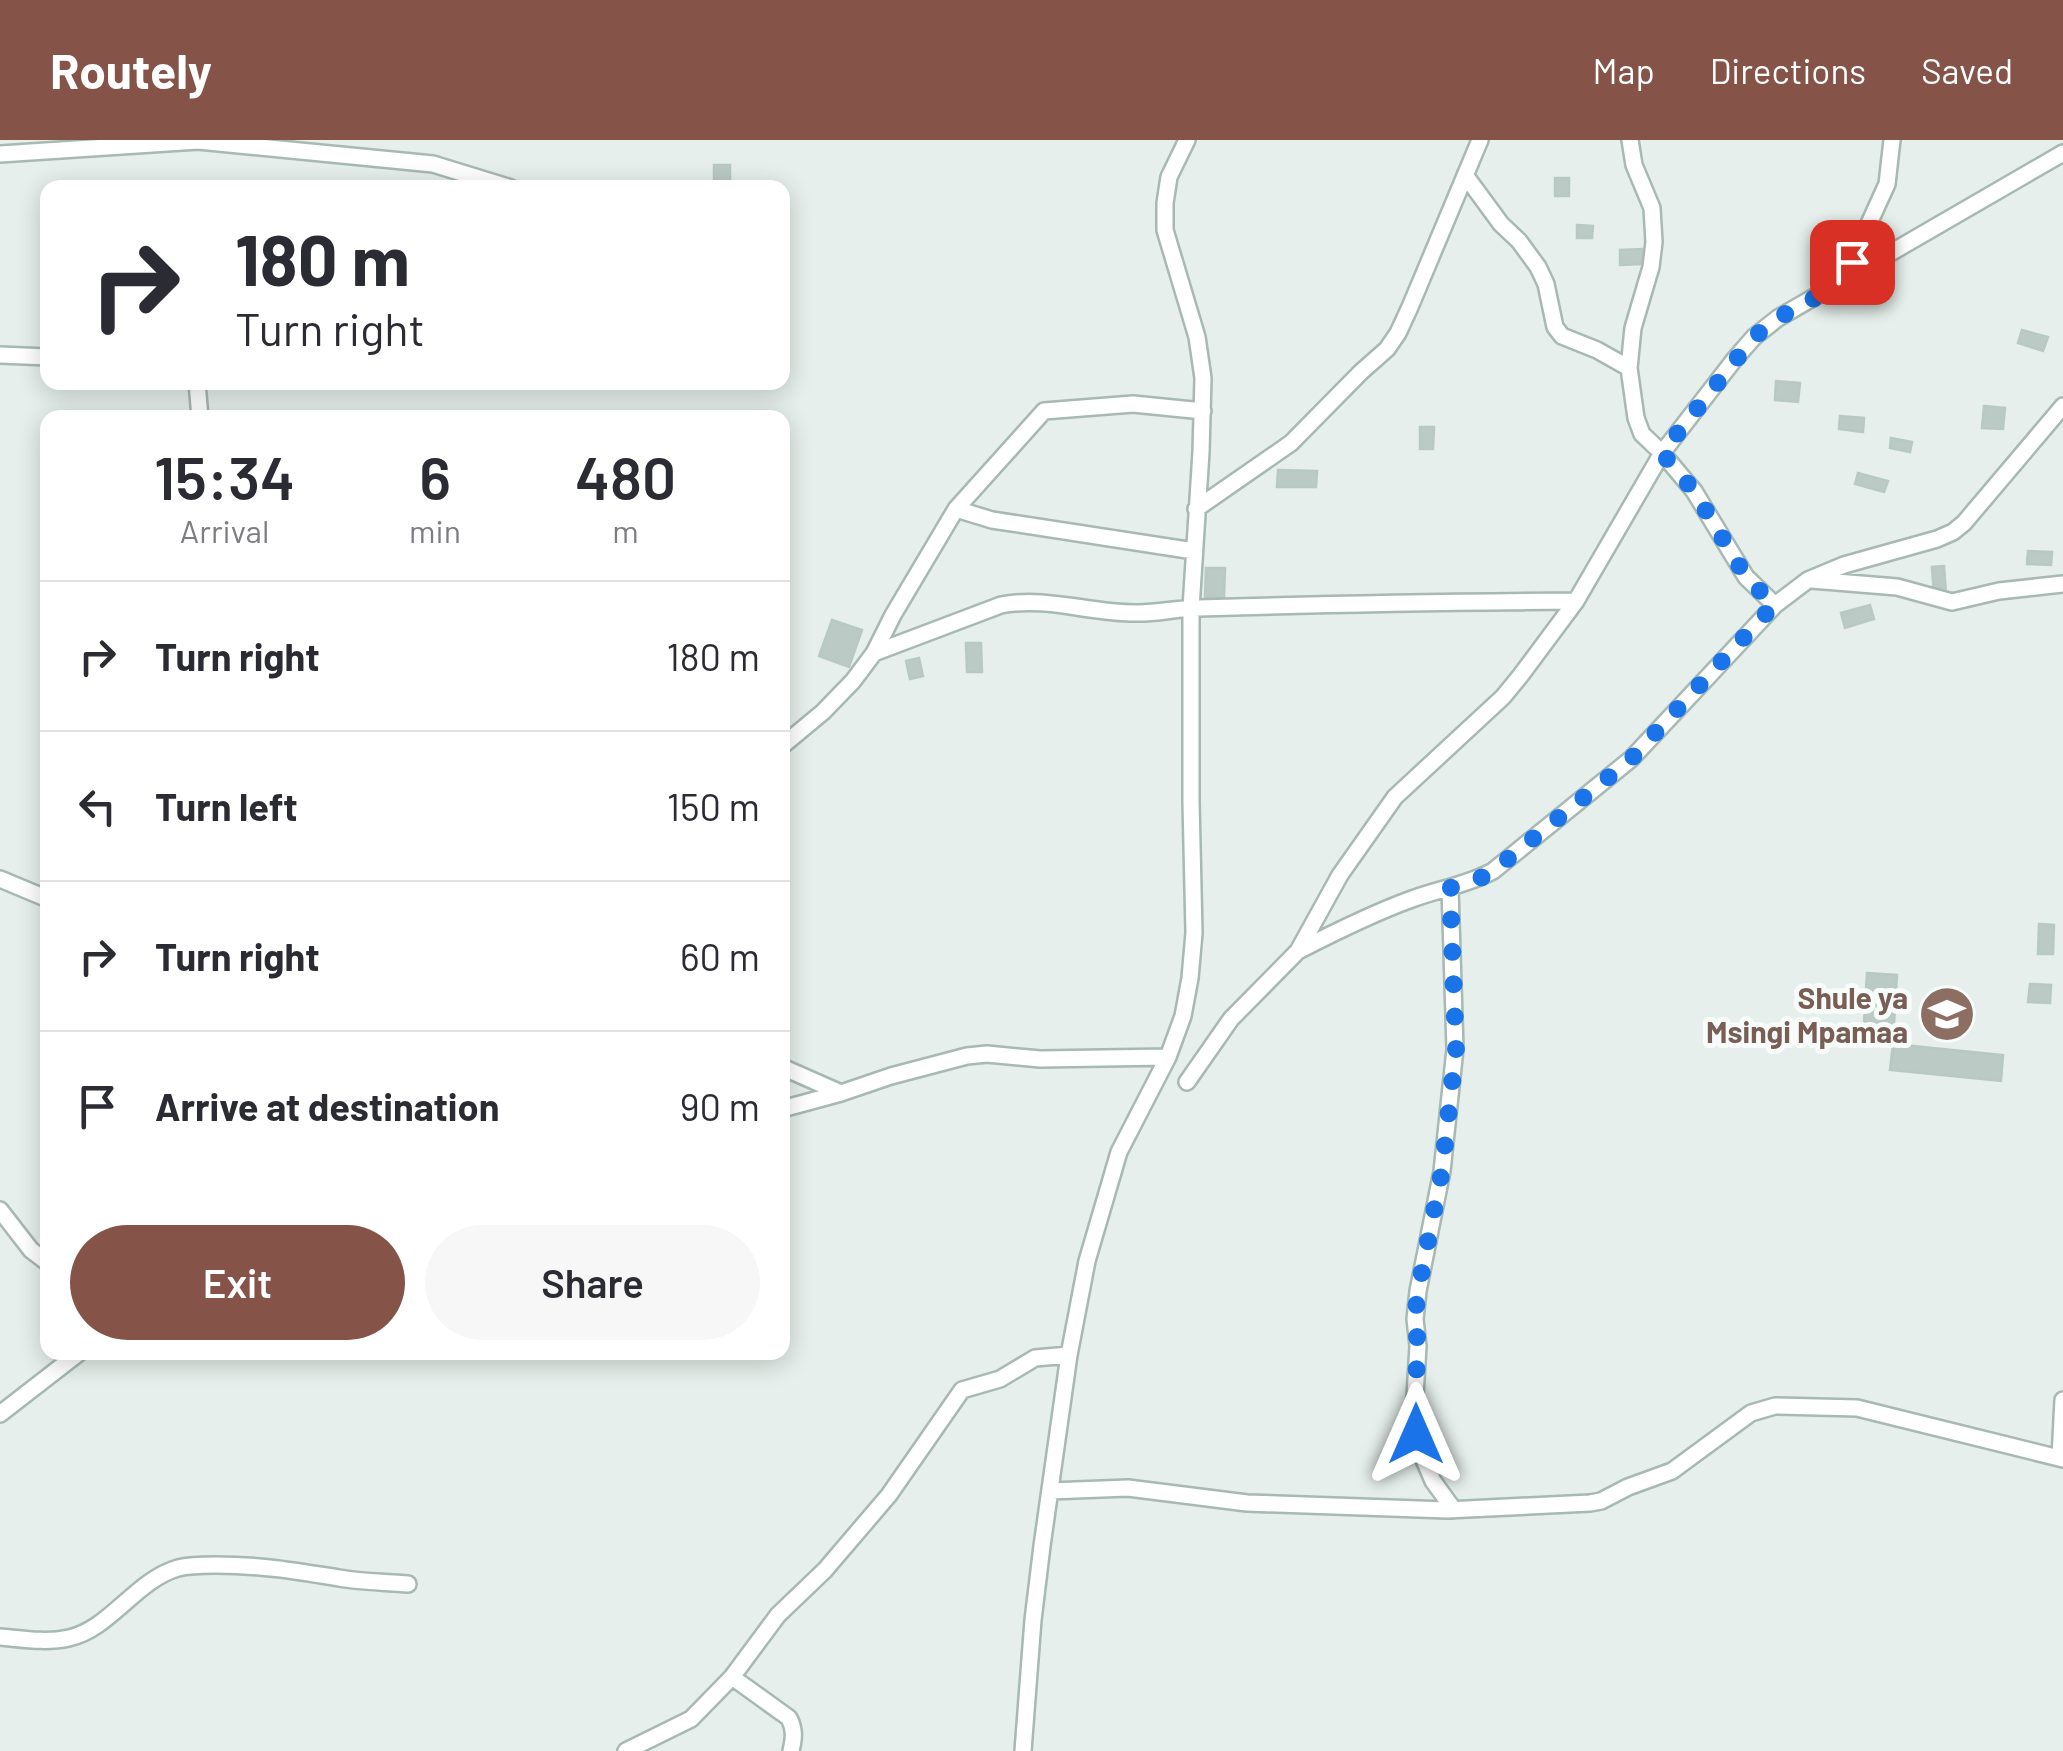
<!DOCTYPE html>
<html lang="en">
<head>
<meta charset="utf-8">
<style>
	body { margin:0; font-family:Barlow,sans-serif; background:#f7f7f7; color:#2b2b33; height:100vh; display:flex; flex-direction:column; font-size:38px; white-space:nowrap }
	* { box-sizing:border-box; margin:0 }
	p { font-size:32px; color:#7c7c81 }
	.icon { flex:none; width:55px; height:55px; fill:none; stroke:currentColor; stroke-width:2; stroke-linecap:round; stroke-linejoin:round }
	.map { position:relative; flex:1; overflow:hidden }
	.panel { position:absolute; left:40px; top:270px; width:750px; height:950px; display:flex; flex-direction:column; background:#fff; border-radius:20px; box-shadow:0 5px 25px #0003 }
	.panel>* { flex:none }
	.guide { position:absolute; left:40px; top:40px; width:750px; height:210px; border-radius:20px; box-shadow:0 5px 25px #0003; background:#fff; color:#2b2b33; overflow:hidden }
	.pin { position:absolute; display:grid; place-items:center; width:85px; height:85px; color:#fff; margin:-42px; border-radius:20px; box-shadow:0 5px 15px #0006 }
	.me { position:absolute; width:110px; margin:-55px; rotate:0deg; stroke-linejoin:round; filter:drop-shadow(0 0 8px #0008) }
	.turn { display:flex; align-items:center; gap:35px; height:210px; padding:0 30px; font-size:45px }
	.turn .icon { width:130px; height:130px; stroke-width:2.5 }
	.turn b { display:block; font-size:70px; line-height:85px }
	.eta { display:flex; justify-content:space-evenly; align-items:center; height:170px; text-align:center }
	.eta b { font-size:60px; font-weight:600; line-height:70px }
	.primary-button { display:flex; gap:20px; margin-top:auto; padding:20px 30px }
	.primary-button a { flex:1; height:115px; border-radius:60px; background:#855347; color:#fff; font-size:40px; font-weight:600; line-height:115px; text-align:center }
	.primary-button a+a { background:#f7f7f7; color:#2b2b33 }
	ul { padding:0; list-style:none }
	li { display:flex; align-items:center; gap:30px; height:150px; padding:0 30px; border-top:2px solid #e1e1e2 }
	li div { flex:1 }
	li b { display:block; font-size:38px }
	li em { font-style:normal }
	header { display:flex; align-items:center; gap:60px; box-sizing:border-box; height:140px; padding:0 50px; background:#855347; color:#fff }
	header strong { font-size:48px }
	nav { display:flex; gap:55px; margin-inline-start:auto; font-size:35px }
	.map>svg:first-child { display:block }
</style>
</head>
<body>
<header>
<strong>Routely</strong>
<nav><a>Map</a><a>Directions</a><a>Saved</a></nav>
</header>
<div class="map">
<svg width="2063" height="1611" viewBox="0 0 2063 1611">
	<rect width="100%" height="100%" fill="#e6efeb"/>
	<path fill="#bbcac4" stroke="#b8c9c2" stroke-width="2.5" d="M714,25H730V48H714Z
		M1555,38H1569V56H1555Z
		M1577,85L1593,86L1592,98H1577Z
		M1642,109L1643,124L1620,125V110Z
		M2022,190L2048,197L2043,211L2018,203Z
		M1776,241L1800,243L1798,262L1775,260Z
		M1984,266L2005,268L2003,289L1982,288Z
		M1840,276L1864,278L1863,292L1839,289Z
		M1420,287H1434L1433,309H1420Z
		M1891,298L1912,302L1910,312L1890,308Z
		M1278,330L1317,331L1316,347H1277Z
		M1858,333L1888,341L1884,352L1855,344Z
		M2028,411L2052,412L2051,425L2027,424Z
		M1944,426L1946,454L1934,455L1932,427Z
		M1206,428H1225L1224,458L1205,457Z
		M1870,465L1874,479L1845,488L1841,473Z
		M832,480L862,490L849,527L819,516Z
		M966,503H981L982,532H967Z
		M919,518L923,536L910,539L906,521Z
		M2039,784L2054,785L2053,814H2038Z
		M1867,833L1897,835L1893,901L1863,900Z
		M2030,844L2051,845L2050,863L2028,862Z
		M1893,904L2003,915L2001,941L1890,930Z"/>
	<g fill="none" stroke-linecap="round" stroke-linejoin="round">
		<g stroke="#a8b8b2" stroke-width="20">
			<path id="minor" d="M1630,0L1634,25L1652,68L1654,102L1651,127L1633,188L1629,228L1636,278L1642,294L1662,313L1694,351L1746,437L1775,465
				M0,14L198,1L433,24L511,48
				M1465,35L1501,84L1519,101L1538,127L1546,144L1555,187L1562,196L1597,210L1629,228
				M1842,143L1887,44L1892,0
				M0,215L48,217
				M197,242L200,278
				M956,369L992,380L1194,411
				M1196,369L1291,303L1361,232L1387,209L1398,193L1410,167L1480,0
				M1812,440L1897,447L1952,462L1999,451L2063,444
				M874,513L1001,465C1047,456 1092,474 1138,473C1159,473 1179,468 1199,468C1325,464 1450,462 1576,461
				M782,606L823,572L853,541L874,513L893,475L956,369L1044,271L1133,264L1203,271
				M0,739L48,759
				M1450,748L1455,909L1442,1031L1418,1151L1415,1179L1418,1206L1414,1272L1415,1294L1422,1315L1433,1341L1454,1370
				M1298,811C1335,792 1373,773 1412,759C1439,749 1467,745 1493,731L1631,619L1775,465L1808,440L1844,425L1937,399L1953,392L1964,383L2063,266
				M782,927L841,953
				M1187,942L1231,879L1298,811L1340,735L1395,657L1503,557L1521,535L1576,461L1662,313L1734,220L1754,197L1778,178L2063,13
				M782,969L841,953L891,936L967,916L987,914L1040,919L1168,917
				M0,1070L31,1110L48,1123
				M0,1274L80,1212
				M2060,1317L2063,1260
				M1050,1351L1128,1348L1247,1363L1447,1370L1590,1363L1601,1361L1628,1347L1672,1331L1751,1273L1775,1266L1857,1268L2063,1319
				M0,1497C23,1499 46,1503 69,1498C110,1489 136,1440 178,1428C190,1425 204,1425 216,1425C261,1425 296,1431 339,1438C362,1442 385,1442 408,1444
				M732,1537L789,1578C795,1590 794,1598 791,1611
				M626,1611L691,1579L732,1537L778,1475L825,1430L889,1355L962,1250L1000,1239L1035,1218L1069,1215
				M1023,1611L1033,1480L1042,1406L1069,1215L1087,1121L1119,1012L1168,917L1183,876L1190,838L1194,793L1191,662V468L1201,312L1203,238L1197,197L1165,90V63L1169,37L1187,0"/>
		</g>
		<use href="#minor" stroke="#fff" stroke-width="15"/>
	</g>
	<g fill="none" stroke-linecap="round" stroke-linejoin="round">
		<path stroke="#1a73e8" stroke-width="18" stroke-dasharray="0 32.4" d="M1416,1294L1414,1272L1418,1206L1415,1178L1418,1151L1442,1031L1456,909L1450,748L1477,740L1493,731L1631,619L1774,465L1746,437L1694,351L1662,313L1754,197L1778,178L1842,143L1852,122"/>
	</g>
	<defs>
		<g id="school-disc" transform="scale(2.875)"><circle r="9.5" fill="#8d6e63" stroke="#f7fbf9"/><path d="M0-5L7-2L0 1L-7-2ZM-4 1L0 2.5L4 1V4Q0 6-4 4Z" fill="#fff"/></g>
	</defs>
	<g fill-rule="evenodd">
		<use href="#school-disc" x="1947" y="874"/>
	</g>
	<g text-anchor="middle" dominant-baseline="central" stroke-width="10" stroke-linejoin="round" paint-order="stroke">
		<g font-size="30" font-weight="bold" fill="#785e54" stroke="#f7fbf9" text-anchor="end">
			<text x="1908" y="857">Shule ya<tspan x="1908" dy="34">Msingi Mpamaa</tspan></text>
		</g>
	</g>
</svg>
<div class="pin" style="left:1852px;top:122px;background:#d93025"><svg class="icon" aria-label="arrive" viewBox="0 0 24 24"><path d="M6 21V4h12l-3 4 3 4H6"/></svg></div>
<svg class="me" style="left:1416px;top:1294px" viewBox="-20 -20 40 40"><path d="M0-17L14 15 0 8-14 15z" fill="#1a73e8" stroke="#fff" stroke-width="4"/></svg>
<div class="guide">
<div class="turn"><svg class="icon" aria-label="right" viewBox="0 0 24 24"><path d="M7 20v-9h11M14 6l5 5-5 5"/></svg><div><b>180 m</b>Turn right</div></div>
</div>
<section class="panel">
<div class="eta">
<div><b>15:34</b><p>Arrival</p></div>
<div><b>6</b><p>min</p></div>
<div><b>480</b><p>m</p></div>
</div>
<ul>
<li><svg class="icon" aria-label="right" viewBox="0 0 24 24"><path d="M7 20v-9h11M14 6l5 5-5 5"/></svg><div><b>Turn right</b></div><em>180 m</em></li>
<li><svg class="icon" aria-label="left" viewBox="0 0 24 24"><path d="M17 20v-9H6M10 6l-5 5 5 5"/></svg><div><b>Turn left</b></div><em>150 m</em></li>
<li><svg class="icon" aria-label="right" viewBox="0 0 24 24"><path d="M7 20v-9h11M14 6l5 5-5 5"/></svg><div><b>Turn right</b></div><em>60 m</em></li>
<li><svg class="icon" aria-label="arrive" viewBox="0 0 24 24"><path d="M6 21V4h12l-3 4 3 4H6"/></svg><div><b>Arrive at destination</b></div><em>90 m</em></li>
</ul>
<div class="primary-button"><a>Exit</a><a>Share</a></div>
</section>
</div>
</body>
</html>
